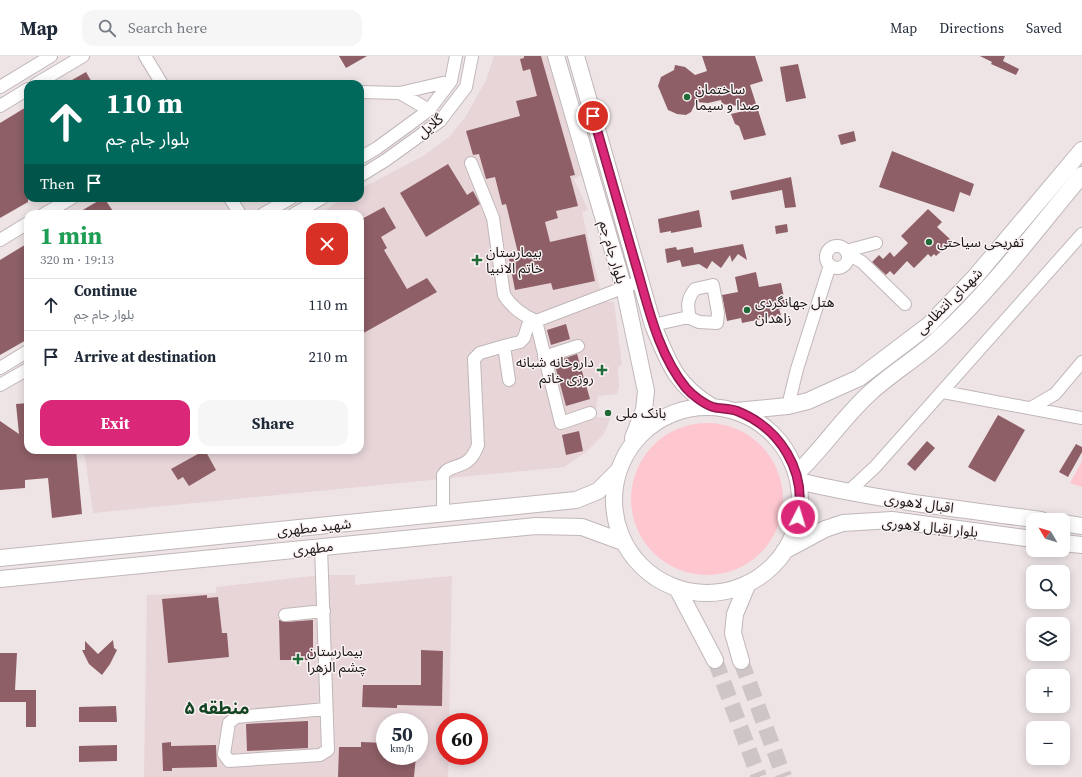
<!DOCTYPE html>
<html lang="en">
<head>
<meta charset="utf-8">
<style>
	body { margin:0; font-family:"Source Serif 4","Noto Sans Arabic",serif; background:#f6f6f7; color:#1f2937; height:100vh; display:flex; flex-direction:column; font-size:15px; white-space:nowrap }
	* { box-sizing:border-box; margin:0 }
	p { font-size:13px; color:#747a83 }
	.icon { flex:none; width:22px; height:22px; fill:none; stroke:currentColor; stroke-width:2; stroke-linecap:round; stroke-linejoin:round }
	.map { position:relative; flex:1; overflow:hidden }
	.details { position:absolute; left:24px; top:154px; width:340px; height:244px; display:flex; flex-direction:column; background:#fff; border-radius:12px; box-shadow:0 2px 10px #0003 }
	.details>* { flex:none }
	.banner { position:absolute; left:24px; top:24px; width:340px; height:122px; border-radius:12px; box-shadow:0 2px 10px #0003; background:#00695c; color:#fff; overflow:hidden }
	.needle { width:26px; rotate:308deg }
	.tools { position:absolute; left:1026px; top:457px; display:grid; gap:8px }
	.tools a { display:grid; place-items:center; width:44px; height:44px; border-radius:8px; background:#fff; box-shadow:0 2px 10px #0003; font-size:20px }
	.speed { position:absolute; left:376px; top:657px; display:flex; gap:8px; font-size:20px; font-weight:700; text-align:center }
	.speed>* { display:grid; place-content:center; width:52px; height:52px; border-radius:50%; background:#fff; box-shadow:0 2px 10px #0003; line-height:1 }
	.speed small { font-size:10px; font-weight:400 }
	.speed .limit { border:6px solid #d22; background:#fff; color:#111 }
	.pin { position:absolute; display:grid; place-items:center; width:34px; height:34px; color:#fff; margin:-17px; border:2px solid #fff; border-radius:50%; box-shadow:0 1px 4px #0007 }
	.me { position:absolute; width:44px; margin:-22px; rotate:5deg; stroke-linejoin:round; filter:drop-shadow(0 0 3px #0008) }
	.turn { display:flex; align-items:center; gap:14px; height:84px; padding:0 16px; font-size:18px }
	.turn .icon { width:52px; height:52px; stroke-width:2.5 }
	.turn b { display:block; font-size:28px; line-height:34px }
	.then { display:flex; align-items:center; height:38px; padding:0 16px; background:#0003; gap:8px; font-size:15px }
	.round { display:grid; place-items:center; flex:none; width:42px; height:42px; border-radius:12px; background:#f6f6f7 }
	.headline { display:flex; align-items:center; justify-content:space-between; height:68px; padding:0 16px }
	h1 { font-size:24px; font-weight:700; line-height:30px; color:#1e9e55 }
	.cta { display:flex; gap:8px; margin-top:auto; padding:8px 16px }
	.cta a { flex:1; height:46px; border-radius:12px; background:#db2777; color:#fff; font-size:16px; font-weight:700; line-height:46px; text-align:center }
	.cta a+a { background:#f6f6f7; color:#1f2937 }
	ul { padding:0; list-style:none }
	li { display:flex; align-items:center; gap:12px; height:52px; padding:0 16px; border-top:1px solid #e0e1e3 }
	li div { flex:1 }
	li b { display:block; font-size:15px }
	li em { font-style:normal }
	header { display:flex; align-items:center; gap:24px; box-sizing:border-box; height:56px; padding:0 20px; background:#fff; border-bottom:1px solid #e0e1e3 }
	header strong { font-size:19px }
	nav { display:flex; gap:22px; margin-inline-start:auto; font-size:14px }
	.search { width:280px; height:36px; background:#f6f6f7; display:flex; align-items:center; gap:10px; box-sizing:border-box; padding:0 14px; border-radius:12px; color:#747a83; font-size:15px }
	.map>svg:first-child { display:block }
</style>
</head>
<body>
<header>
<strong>Map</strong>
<div class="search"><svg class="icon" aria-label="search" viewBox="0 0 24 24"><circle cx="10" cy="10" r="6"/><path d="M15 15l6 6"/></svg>Search here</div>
<nav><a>Map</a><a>Directions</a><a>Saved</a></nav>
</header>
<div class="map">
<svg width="1082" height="721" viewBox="0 0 1082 721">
	<rect width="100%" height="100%" fill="#eee4e6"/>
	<path fill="#e7d5d8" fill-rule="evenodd" d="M494,0H547L581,119L574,123L588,154L582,156L603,246H614L622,308L618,312L619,331L617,338L598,340L595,361L611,362L603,379L586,396L564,411L93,457L84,394H360V158H319L344,142H360V133L423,100L449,81L466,60L486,24Z
		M322,519H355V529L452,520L449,666H445V700H449L448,721H144L147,539L216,537V531ZM385,666H419V700H385Z"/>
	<path fill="#fec7cf" d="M631 443a76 76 0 1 1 152 0a76 76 0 1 1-152 0Z
		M1082,405V431L1070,427Z"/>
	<path fill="#8e5f66" d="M339,0H367L346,12Z
		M524,0H541L575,119L570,120L578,150L556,155L558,162L545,166L550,186L585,178L595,225L553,234L551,227L515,234L509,203L519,201L506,148L502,149L495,121L486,123L479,98L473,99L466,75L520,60L516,45L537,40L530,13L523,15L520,3L524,2Z
		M702,0H755L763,25L750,29L766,79L744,84L739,70L735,68L731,58L756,52L722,48L721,44L708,47L696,46L691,56L686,59L677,58L668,54L658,30L661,21L674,14L675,9L685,11L695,19L707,15Z
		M980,0H1005L1003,5L1019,13L1016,19L991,8L992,6Z
		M798,8L806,42L786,46L780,11Z
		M86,16L93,28H65Z
		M28,50V146L0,162V67Z
		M854,75L856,85L841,89L838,79Z
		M892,95L974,128L970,140L960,136L954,156L879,131Z
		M448,108L467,139L473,135L480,148L426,181L400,137Z
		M791,121L796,151L785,152L782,134L732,144L730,135Z
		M104,142L115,158H76L93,148Z
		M384,151L396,172L381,181L387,192L384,194L407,233L427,222L437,236L360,279V164Z
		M928,153L942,166L937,171L952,185L936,200L934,198L931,201L928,198L914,212L907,205L894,219L890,215L886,219L872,206L879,199L883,203L890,196L894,201L908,187L901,180Z
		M699,154L702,171L671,177V175L660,177L658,163Z
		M787,168L788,176L776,178L775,170Z
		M28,187V283L0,299V204Z
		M743,188L747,204L738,198L732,206L730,199L721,212L712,205L707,213L699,208L682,211L680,204L667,207L665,193L676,191L677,194L693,191L694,197Z
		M756,216L759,231L781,227L786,251L779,253L781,259L742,267L741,262L727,265L722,239L738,236L735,221Z
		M566,268L570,283L551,289L547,274Z
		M577,298L590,343L566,350L554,306Z
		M28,347V394H76L82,458L52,462L48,422L25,424V432L0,434V365L19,378L16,348Z
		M998,359L1025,374L995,426L968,411Z
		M579,375L583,395L566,399L562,379Z
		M927,385L935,392L915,415L907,408Z
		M1076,388L1082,391V396L1068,421L1059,416Z
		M205,394L216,414L189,430L183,421L178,424L171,413Z
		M207,539V542L218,541L222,577H227L229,601L168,607L162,543Z
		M279,564L286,566L313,564V604H280Z
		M113,584L114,592L117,594L110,608L102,619L89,608L82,594H85V585L98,598Z
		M421,594L443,595L442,650L397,649V652L362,651L363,629H421Z
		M0,597H17L15,634H36V671H26V646H0Z
		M116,650L117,666H79V651Z
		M308,665V692L247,695L246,668Z
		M171,686V690L216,689L217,711L172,712V715H163L162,687Z
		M361,686L385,687V700H416L414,721H338L339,691H361Z
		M117,689V705L79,706V690Z"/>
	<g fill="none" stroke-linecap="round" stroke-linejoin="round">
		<path stroke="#cec5c7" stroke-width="16" stroke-dasharray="16 8" stroke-linecap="butt" d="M715,604L759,721
			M741,605L784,721"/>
		<g stroke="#c0b7b8" stroke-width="14">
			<path id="minor" d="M145,0L162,28
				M36,28L83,0
				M0,31L51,0
				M360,36L400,37L451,25
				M400,37L429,54
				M0,50L28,33
				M360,102L377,92L429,54L451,25L456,0
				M471,107L493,162L504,239C512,252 522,259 536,265L561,367L590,357
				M360,120L386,104L440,65L466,31L472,0
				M230,142L240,158
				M44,158L72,142
				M263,158L291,142
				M294,158L322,142
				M0,184L28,167
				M826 201a11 11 0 1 1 22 0a11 11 0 1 1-22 0Z
				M846,195L876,187
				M848,198L862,206L905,248
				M653,269L684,262H690L699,266L717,267L718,257L713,229L695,233C687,243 687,250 690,262
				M544,301L578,290
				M0,312L28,295
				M509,324L504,290L520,286L524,282L528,269L536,265L641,225
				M0,329L28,313
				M943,336L1082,362
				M788,350L797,313L830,209
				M1031,352L1055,338L1082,306
				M847,437L875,411L1082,178
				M443,458V419C451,405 468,417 478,389L474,303L480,297L504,290
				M321,491L328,694L320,699L229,705L224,698L229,667L236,661L326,653
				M285,559L324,555"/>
		</g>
		<g stroke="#c0b7b8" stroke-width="18">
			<path id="major" d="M556,0L625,236L646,335L644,354L633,382
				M576,0L653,269C669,307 675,328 711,350
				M614 444a93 93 0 1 1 186 0a93 93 0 1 1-186 0Z
				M736,355L788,350L808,345L859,322L929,269L975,221L1082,94
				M796,418C823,393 843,361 871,336C893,316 919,301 940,281C993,232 1036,174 1082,119
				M798,425C878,444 959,453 1041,464
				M1063,467L1082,470
				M1063,487L1082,489
				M784,495L825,473L843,467L892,464L1033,483
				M0,502L576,444L598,435L618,415
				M0,523L536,470L582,471L623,486
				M677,532L715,604
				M741,605L733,577L735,558L748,527"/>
		</g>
		<use href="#minor" stroke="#fff" stroke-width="12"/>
		<use href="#major" stroke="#fff" stroke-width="16"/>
	</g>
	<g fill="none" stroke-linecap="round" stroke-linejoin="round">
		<g stroke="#8e194d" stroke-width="10">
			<path id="route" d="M593,60C607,109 621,157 635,206C648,249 657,296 686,332C692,339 704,348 713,351C720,353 729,352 737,355C780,372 807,415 798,461"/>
		</g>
		<use href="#route" stroke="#db2777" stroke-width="7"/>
	</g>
	<g fill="#206a38" stroke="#fbf2f3" stroke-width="1.5">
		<circle cx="687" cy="41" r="4"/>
		<circle cx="929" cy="186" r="4"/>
		<path d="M475 198h4v4h4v4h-4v4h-4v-4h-4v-4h4z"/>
		<circle cx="747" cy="254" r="4"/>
		<path d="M600 308h4v4h4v4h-4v4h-4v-4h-4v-4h4z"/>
		<circle cx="608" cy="357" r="4"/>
		<path d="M296 597h4v4h4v4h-4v4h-4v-4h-4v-4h4z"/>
	</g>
	<g text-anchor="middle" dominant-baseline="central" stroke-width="3" stroke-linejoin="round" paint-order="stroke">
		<g font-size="14" fill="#1a1717" stroke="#fbf2f3" text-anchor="start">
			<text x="695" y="33">ساختمان<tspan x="695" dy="16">صدا و سیما</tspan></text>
			<text x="937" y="186">تفریحی سیاحتی</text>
			<text x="486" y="196">بیمارستان<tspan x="486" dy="16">خاتم الانبیا</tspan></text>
			<text x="755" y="246">هتل جهانگردی<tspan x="755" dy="16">زاهدان</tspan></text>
			<text x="594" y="306" text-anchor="end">داروخانه شبانه<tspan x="594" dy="16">روزی خاتم</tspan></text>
			<text x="616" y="357">بانک ملی</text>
			<text x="307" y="595">بیمارستان<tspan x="307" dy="16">چشم الزهرا</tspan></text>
		</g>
		<g font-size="14" fill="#1a1717" stroke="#fbf2f3">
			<text transform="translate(430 70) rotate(-40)">گلایل</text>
			<text transform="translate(613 196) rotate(74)">بلوار جام جم</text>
			<text transform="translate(949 245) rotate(-45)">شهدای انتظامی</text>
			<text transform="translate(919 447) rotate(8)">اقبال لاهوری</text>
			<text transform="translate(314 471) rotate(-6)">شهید مطهری</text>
			<text transform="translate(930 471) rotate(6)">بلوار اقبال لاهوری</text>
			<text transform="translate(313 492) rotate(-6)">مطهری</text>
		</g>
		<g font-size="18" font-weight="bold" fill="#144624" stroke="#fbf2f3">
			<text x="217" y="651">منطقه ۵</text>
		</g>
	</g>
</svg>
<div class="tools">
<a><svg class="needle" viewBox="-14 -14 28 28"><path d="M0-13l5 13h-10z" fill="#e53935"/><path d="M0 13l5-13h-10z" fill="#747a83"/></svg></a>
<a><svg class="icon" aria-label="search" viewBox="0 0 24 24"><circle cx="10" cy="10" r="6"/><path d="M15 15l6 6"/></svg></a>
<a><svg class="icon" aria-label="layers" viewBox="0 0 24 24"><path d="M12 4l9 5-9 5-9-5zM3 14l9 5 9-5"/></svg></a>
<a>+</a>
<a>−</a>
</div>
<div class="speed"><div>50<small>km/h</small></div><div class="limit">60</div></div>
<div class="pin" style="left:593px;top:60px;background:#d93025"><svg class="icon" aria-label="arrive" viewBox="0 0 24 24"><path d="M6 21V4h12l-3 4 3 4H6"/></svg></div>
<svg class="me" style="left:798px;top:461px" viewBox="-20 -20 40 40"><circle r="17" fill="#db2777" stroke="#fff" stroke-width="3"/><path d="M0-11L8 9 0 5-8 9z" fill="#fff"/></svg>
<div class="banner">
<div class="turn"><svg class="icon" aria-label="ahead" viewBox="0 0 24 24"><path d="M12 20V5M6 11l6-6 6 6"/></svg><div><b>110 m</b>بلوار جام جم</div></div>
<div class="then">Then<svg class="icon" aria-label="arrive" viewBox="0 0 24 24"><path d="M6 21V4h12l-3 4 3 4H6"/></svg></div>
</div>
<section class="details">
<div class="headline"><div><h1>1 min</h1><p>320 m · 19:13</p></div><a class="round" style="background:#d93025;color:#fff"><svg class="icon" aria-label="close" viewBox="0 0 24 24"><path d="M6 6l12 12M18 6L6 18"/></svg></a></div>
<ul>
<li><svg class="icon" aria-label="ahead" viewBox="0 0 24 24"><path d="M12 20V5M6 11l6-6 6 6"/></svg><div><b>Continue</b><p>بلوار جام جم</p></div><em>110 m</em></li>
<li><svg class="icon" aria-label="arrive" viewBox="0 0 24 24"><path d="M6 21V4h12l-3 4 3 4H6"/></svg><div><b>Arrive at destination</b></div><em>210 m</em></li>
</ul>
<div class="cta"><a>Exit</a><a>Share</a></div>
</section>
</div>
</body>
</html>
